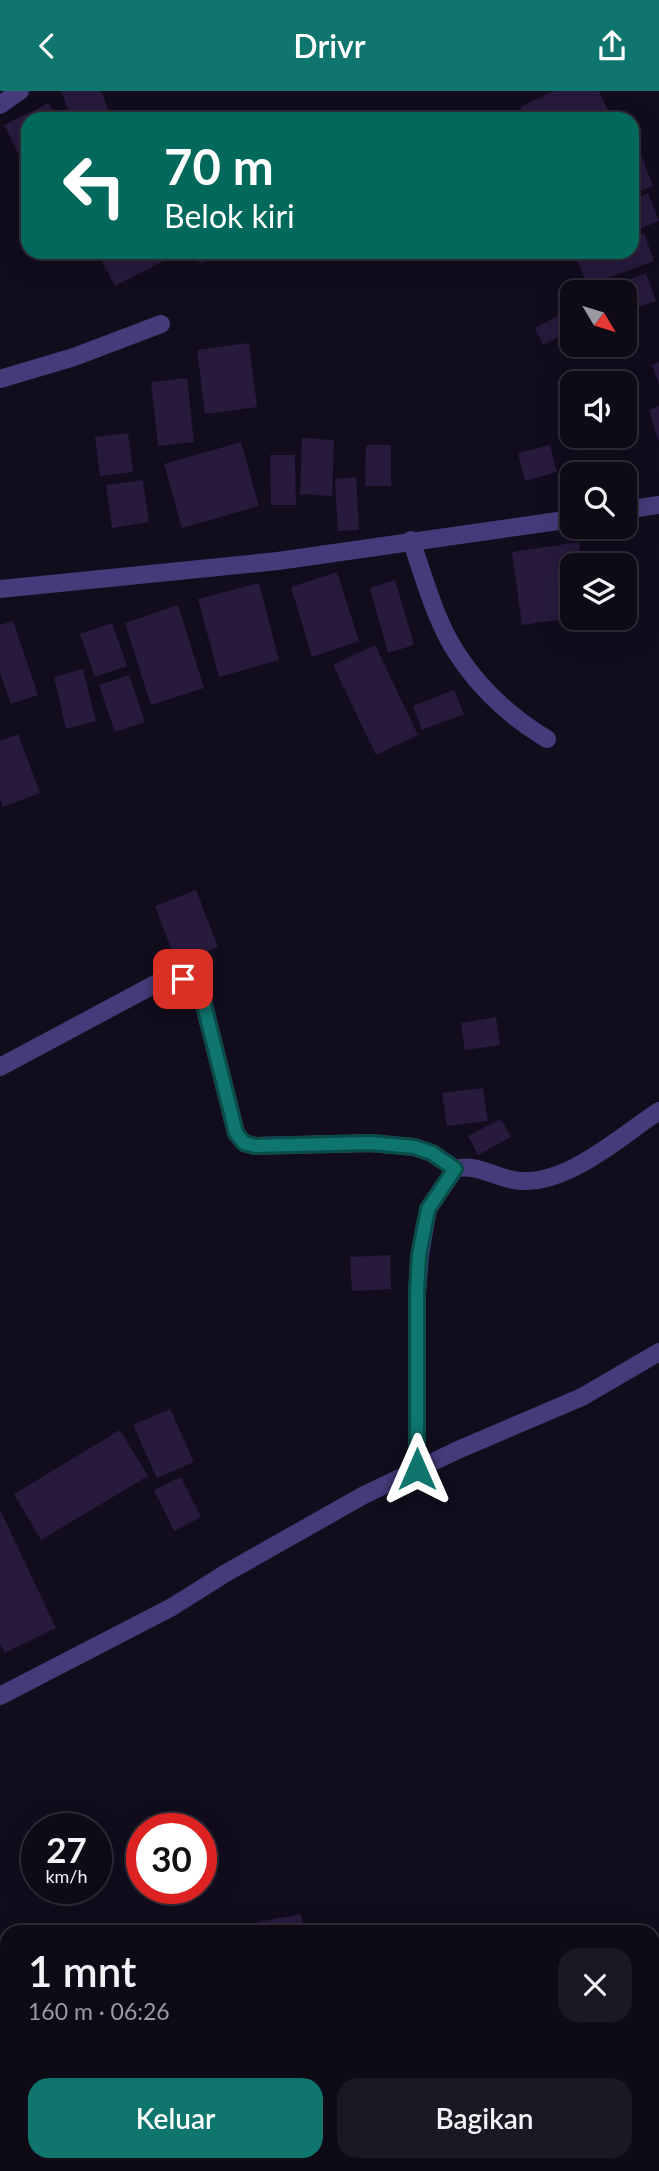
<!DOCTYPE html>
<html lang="id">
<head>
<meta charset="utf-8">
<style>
	body { margin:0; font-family:Lato,sans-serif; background:#1c1823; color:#f1f3f6; height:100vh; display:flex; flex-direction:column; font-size:26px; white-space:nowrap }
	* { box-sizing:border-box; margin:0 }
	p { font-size:23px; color:#9b9aa1 }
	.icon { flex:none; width:38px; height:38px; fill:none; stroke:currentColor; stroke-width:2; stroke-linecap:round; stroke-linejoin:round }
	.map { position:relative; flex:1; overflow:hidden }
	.drawer { position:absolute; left:0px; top:1834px; width:660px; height:247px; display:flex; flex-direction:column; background:#0e0a16; border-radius:21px 21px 0 0; box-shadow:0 7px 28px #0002,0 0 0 2px #2e2b35 }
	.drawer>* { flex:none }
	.banner { position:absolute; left:21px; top:21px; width:618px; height:147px; border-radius:21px; box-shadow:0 7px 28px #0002,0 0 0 2px #2e2b35; background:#00695c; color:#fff; overflow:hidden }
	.needle { width:46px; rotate:128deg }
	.tools { position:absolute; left:560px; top:189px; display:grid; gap:14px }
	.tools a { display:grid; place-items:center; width:77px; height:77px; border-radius:14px; background:#0e0a16; box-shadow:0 7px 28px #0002,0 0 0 2px #2e2b35; font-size:35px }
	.speed { position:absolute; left:21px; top:1722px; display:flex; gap:14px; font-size:35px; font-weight:700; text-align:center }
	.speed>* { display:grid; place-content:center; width:91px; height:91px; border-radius:50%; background:#0e0a16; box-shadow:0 7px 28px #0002,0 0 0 2px #2e2b35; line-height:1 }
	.speed small { font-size:18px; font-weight:400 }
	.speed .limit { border:10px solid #d22; background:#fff; color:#111 }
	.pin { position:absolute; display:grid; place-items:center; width:60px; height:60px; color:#fff; margin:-30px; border-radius:14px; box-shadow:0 4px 10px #0006 }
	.me { position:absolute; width:77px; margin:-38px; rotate:0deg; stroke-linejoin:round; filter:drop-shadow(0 0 5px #0008) }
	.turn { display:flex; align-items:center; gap:24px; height:147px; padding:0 28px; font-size:32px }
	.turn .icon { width:91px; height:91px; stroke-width:2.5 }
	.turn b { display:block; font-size:49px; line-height:60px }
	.round { display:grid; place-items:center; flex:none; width:74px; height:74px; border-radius:21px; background:#1c1823 }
	.overview { display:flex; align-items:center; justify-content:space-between; height:119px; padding:0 28px }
	h1 { font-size:42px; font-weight:600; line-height:52px }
	.action { display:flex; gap:14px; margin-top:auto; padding:14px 28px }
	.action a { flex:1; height:80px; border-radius:21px; background:#0f766e; color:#fff; font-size:28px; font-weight:600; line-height:80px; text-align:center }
	.action a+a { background:#1c1823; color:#f1f3f6 }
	header { display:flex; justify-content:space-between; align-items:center; height:91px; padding:0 28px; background:#0f766e; color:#fff; font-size:32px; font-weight:600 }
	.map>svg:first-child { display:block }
</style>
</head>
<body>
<header><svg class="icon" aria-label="back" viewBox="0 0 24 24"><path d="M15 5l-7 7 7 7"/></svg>Drivr<svg class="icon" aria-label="share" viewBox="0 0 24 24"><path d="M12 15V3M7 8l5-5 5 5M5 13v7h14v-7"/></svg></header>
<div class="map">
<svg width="659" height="2080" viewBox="0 0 659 2080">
	<rect width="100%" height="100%" fill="#120d1d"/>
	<path fill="#271a3d" d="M61,0H101L112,28H72Z
		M554,0H599L612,28H525L520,16Z
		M49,12L57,28H28V82L4,34Z
		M642,66L653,95L632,103V69Z
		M648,102L659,130L632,141V109Z
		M644,142L654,170L587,195L577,167L593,161H632V147Z
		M97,161H181L115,195Z
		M193,161H222L200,173Z
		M646,182L656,210L625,221V201H595Z
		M572,218V239L543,254L535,237Z
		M249,252L257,316L205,323L197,259Z
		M659,271V292L652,274Z
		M608,286L610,292H586V291Z
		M187,287L194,351L158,355L151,291Z
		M572,295V324H571L564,297Z
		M659,315V349H658L649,319Z
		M128,342L133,381L100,385L95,346Z
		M576,345H597V346L578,351Z
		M302,347L334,349L332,405L300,403Z
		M241,351L259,415L182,437L164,373Z
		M366,354H391V395H365Z
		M550,354L557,381L525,390L518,362Z
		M270,364H295L296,414H271Z
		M356,386L359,439L338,440L335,388Z
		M143,389L149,431L112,437L106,394Z
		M579,451L582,474H572V527L522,534L512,461Z
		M337,481L359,550L312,566L291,496Z
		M395,489L414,554L388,562L370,497Z
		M259,492L279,569L219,586L198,508Z
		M178,514L204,597L151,614L125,532Z
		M13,530L38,604L11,613L0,582V534Z
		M112,532L127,575L95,586L80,543Z
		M375,554L418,644L376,664L333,574Z
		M83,578L96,630L66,638L54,586Z
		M129,584L145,631L115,641L99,594Z
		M454,599L464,623L422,639L413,615Z
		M18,643L40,702L3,716L0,708V650Z
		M196,799L218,856L177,873L155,815Z
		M496,926L500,954L465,959L461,932Z
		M483,997L488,1030L447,1035L442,1002Z
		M501,1028L511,1046L478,1064L468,1045Z
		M390,1164L391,1198L352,1200L350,1166Z
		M170,1318L194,1371L157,1387L133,1334Z
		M120,1339L148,1385L41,1449L14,1403Z
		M181,1386L201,1426L174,1440L154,1399Z
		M0,1419L56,1537L5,1562L0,1552Z
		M301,1823L305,1841H260L258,1831Z
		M129,2074H189L183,2080H135Z"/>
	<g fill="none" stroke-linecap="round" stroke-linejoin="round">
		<path stroke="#473a7a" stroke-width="18" d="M0,14L20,0
			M0,288L74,266L161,233
			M625,419L659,414
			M411,449C424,486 436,532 458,564C481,599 512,627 547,648
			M0,498L278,470L572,428
			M0,976L159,891C179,889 192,886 202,906L236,1042L244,1052L255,1055L370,1052L414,1056L432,1062L455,1078
			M417,1378V1202L420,1164L428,1118L455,1078C478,1071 499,1090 522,1090C570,1092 621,1045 659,1020
			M0,1605L172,1516L226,1482L364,1404L460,1358L582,1306L659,1261"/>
	</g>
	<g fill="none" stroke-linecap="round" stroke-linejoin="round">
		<g stroke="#0a4d48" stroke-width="18">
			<path id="route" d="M183,888L198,897L202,906L236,1042L244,1052L255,1055L370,1052L414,1056L432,1062L455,1078L428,1118L419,1164L417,1202V1378"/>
		</g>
		<use href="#route" stroke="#0f766e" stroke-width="12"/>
	</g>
</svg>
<div class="tools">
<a><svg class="needle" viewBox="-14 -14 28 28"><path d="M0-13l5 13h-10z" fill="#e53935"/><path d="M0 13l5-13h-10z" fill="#9b9aa1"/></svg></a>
<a><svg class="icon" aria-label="sound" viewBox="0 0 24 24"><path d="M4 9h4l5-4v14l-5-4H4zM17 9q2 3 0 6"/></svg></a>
<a><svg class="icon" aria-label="search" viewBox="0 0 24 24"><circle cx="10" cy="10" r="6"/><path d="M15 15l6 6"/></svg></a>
<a><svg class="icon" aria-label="layers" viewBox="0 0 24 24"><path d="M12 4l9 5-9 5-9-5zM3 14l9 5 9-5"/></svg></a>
</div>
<div class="speed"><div>27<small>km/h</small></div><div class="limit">30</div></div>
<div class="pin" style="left:183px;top:888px;background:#d93025"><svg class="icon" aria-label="arrive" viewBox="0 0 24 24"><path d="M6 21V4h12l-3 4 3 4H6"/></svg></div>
<svg class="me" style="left:417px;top:1378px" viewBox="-20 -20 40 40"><path d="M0-17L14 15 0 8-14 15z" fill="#0f766e" stroke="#fff" stroke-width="4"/></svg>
<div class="banner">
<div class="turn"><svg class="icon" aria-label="left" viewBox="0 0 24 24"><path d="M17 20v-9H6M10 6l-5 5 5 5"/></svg><div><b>70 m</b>Belok kiri</div></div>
</div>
<section class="drawer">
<div class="overview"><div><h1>1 mnt</h1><p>160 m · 06:26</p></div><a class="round"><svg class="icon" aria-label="close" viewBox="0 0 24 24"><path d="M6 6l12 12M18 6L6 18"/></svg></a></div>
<div class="action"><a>Keluar</a><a>Bagikan</a></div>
</section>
</div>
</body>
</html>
